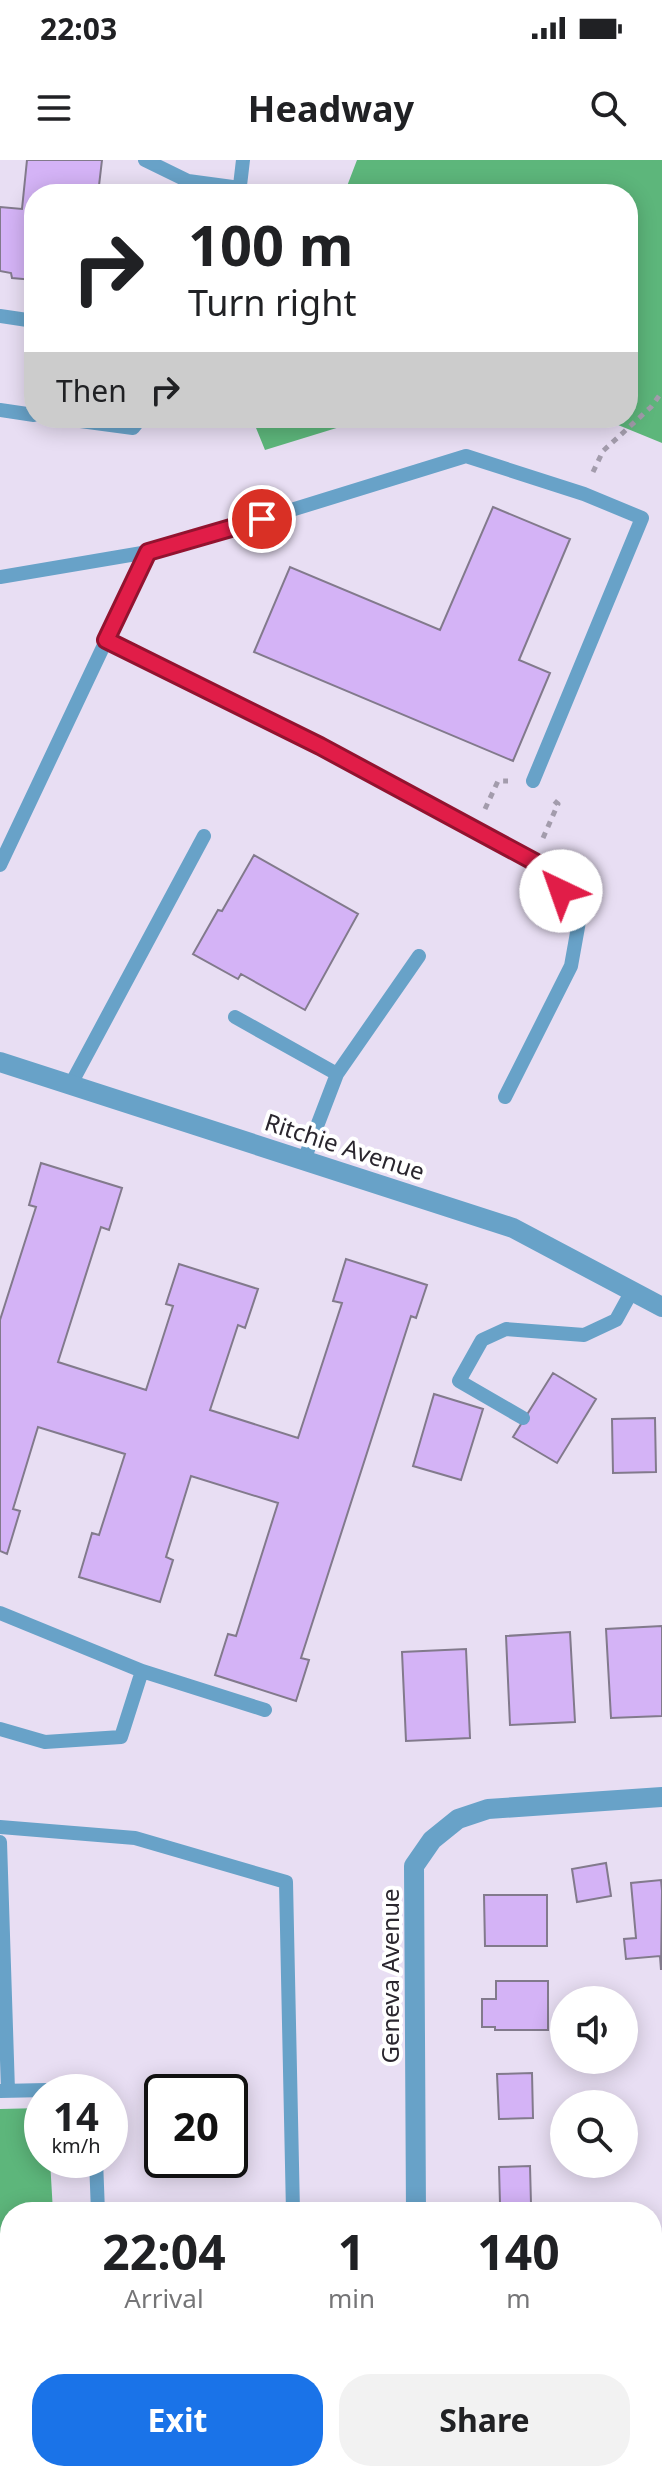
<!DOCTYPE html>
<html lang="en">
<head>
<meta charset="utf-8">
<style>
	body { margin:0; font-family:"Noto Sans",sans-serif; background:#f2f2f2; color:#202124; height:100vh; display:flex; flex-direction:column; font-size:30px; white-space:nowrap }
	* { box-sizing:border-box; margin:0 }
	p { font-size:26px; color:#757577 }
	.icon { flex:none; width:44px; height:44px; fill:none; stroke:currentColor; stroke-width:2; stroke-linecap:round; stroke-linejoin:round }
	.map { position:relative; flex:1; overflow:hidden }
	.details { position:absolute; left:0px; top:2042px; width:662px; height:280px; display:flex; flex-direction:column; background:#fff; border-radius:32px 32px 0 0; box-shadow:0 4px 20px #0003 }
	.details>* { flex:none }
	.top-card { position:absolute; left:24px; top:24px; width:614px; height:244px; border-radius:32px; box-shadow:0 4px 20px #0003; background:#fff; color:#202124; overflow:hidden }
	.controls { position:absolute; left:550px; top:1826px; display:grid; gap:16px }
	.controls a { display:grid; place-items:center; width:88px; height:88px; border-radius:50%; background:#fff; box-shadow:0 4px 20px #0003; font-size:40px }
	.speed { position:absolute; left:24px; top:1914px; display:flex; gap:16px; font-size:40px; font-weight:700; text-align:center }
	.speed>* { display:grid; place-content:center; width:104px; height:104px; border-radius:50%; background:#fff; box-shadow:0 4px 20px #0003; line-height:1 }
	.speed small { font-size:20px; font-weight:400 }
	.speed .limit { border:4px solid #111; border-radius:12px; background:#fff; color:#111 }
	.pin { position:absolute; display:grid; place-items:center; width:68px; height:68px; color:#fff; margin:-34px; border:4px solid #fff; border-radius:50%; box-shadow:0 2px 8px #0007 }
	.me { position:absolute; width:88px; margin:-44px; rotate:318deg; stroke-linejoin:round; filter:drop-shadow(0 0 6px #0008) }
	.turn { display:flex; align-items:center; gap:28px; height:168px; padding:0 32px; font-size:36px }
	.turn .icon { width:104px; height:104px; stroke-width:2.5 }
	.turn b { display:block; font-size:56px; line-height:68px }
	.then { display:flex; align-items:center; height:76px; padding:0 32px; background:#0003; gap:16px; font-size:30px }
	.eta { display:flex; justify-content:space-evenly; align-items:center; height:136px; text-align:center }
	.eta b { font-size:48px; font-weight:700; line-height:56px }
	.cta { display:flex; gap:16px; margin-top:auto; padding:16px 32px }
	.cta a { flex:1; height:92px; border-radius:32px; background:#1a73e8; color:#fff; font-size:32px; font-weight:700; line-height:92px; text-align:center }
	.cta a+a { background:#f2f2f2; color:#202124 }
	.status { display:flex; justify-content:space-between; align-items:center; height:56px; padding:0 40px; background:#fff; direction:ltr }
	.status svg { height:22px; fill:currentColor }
	header { display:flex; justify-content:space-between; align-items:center; height:104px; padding:0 32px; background:#fff; font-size:36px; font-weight:700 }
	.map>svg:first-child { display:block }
</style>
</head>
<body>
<div class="status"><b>22:03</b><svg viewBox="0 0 49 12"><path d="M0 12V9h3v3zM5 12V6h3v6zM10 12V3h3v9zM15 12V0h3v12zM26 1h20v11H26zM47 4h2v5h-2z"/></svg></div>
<header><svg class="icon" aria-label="menu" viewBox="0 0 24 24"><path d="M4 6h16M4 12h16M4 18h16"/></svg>Headway<svg class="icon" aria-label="search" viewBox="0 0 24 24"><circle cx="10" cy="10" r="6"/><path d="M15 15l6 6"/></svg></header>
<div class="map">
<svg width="662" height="2322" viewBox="0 0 662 2322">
	<rect width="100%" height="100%" fill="#e8def3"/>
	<path fill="#5db67b" d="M357,0H662V283L601,258H628V34H344Z
		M252,258H369L265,290Z
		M42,1948V2000H50L53,2052H10V2310L0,2314V1949Z
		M652,2263H662V2322H504L498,2312H652Z"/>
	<path fill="#d4b3f6" stroke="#827a8c" stroke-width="2" d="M27,0H102L98,34H34V120L12,118L11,113L0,111V47L22,49Z
		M493,347L570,379L519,500L550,513L513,601L254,492L290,407L440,470Z
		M254,695L358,754L305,850L241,814L238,819L193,794L218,750L222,751Z
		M41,1003L122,1028L109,1070L101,1067L58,1202L146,1230L173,1146L166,1144L179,1104L258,1129L245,1168L238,1165L210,1250L298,1278L342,1143L333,1141L346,1099L427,1125L416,1158L411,1156L301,1498L309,1500L296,1541L215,1515L228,1474L236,1476L278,1343L191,1316L166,1397L173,1400L160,1442L79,1417L92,1373L99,1375L125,1294L38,1267L13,1349L20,1351L7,1394L0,1391V1160L36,1047L29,1045Z
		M553,1213L596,1239L557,1303L513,1277Z
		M434,1234L483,1249L461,1320L413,1306Z
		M655,1258L656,1312L613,1313L612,1259Z
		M662,1466V1556L611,1558L606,1469Z
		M570,1472L575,1562L510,1565L506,1476Z
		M466,1489L470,1578L406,1581L402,1492Z
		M606,1703L611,1736L577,1742L572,1709Z
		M661,1720L662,1731L661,1810L660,1796L626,1799L624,1779L636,1778L631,1723Z
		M484,1735H547V1786H485Z
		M496,1821H548V1870H495V1867H482V1839H496Z
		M532,1913L533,1958L499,1959L497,1914Z
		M530,2006L531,2044H500L499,2007Z
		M652,2155L662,2156V2206H652Z
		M156,2312H210L212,2322H158Z"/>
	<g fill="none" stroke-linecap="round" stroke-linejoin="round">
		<path stroke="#a39cac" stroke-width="5" stroke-dasharray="6 6" stroke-linecap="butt" d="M593,312L603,291L651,247L662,232
			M485,649L498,621H508
			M543,678L558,644L551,638"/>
		<path stroke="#68a2c8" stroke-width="14" d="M145,0L188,21L240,28
			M239,34L243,0
			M0,156L34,161
			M0,250L34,255
			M58,258L133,268L141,258
			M0,417L148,392L204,377L466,296L584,334L642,358L533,621
			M106,480L320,586L533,701L541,706L580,756L571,806L505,937
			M0,705L148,392
			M235,857L337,914
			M71,924L204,676
			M304,1000L337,914L419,796
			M523,1258L459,1221L482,1180L506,1169L584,1175L616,1160L632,1131
			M0,1453L142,1511L121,1577L45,1582L0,1569
			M142,1511L265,1550
			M0,1667L135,1678L286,1722L293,2052
			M0,1682L8,1931
			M0,1931L93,1929V1932
			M96,2000L98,2052
			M652,2118H662"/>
		<path stroke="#68a2c8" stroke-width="20" d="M0,902L513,1068L662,1147
			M416,2052L414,1706L432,1680L458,1659L488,1649L662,1637
			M453,2312L458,2322"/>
	</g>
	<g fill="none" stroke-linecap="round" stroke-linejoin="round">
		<g stroke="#92132f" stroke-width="20">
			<path id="route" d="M262,359L148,392L106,480L320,586L533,701L541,706L561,731"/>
		</g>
		<use href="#route" stroke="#e11d48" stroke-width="14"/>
	</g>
	<g text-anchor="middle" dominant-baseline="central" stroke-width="8" stroke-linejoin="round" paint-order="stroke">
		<g font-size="24" fill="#2a262e" stroke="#fff">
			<text transform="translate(345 986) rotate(18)">Ritchie Avenue</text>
			<text transform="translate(389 1816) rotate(-90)">Geneva Avenue</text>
		</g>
	</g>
</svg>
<div class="controls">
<a><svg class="icon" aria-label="sound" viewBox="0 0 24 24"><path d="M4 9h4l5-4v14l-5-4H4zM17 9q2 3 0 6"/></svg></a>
<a><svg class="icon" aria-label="search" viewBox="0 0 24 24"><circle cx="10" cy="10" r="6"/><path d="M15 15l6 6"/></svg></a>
</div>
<div class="speed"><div>14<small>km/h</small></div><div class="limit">20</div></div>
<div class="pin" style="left:262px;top:359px;background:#d93025"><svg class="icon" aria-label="arrive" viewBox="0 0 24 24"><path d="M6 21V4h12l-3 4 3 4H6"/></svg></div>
<svg class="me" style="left:561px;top:731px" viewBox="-20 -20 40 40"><circle r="19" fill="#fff"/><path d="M0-13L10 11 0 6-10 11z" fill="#e11d48"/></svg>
<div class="top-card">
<div class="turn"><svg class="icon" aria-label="right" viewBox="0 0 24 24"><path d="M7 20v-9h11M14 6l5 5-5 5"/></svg><div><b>100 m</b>Turn right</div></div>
<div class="then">Then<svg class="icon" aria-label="right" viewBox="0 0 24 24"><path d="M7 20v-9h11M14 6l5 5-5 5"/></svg></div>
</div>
<section class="details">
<div class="eta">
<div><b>22:04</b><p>Arrival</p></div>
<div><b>1</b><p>min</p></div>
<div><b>140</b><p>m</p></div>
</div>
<div class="cta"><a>Exit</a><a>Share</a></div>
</section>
</div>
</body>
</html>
